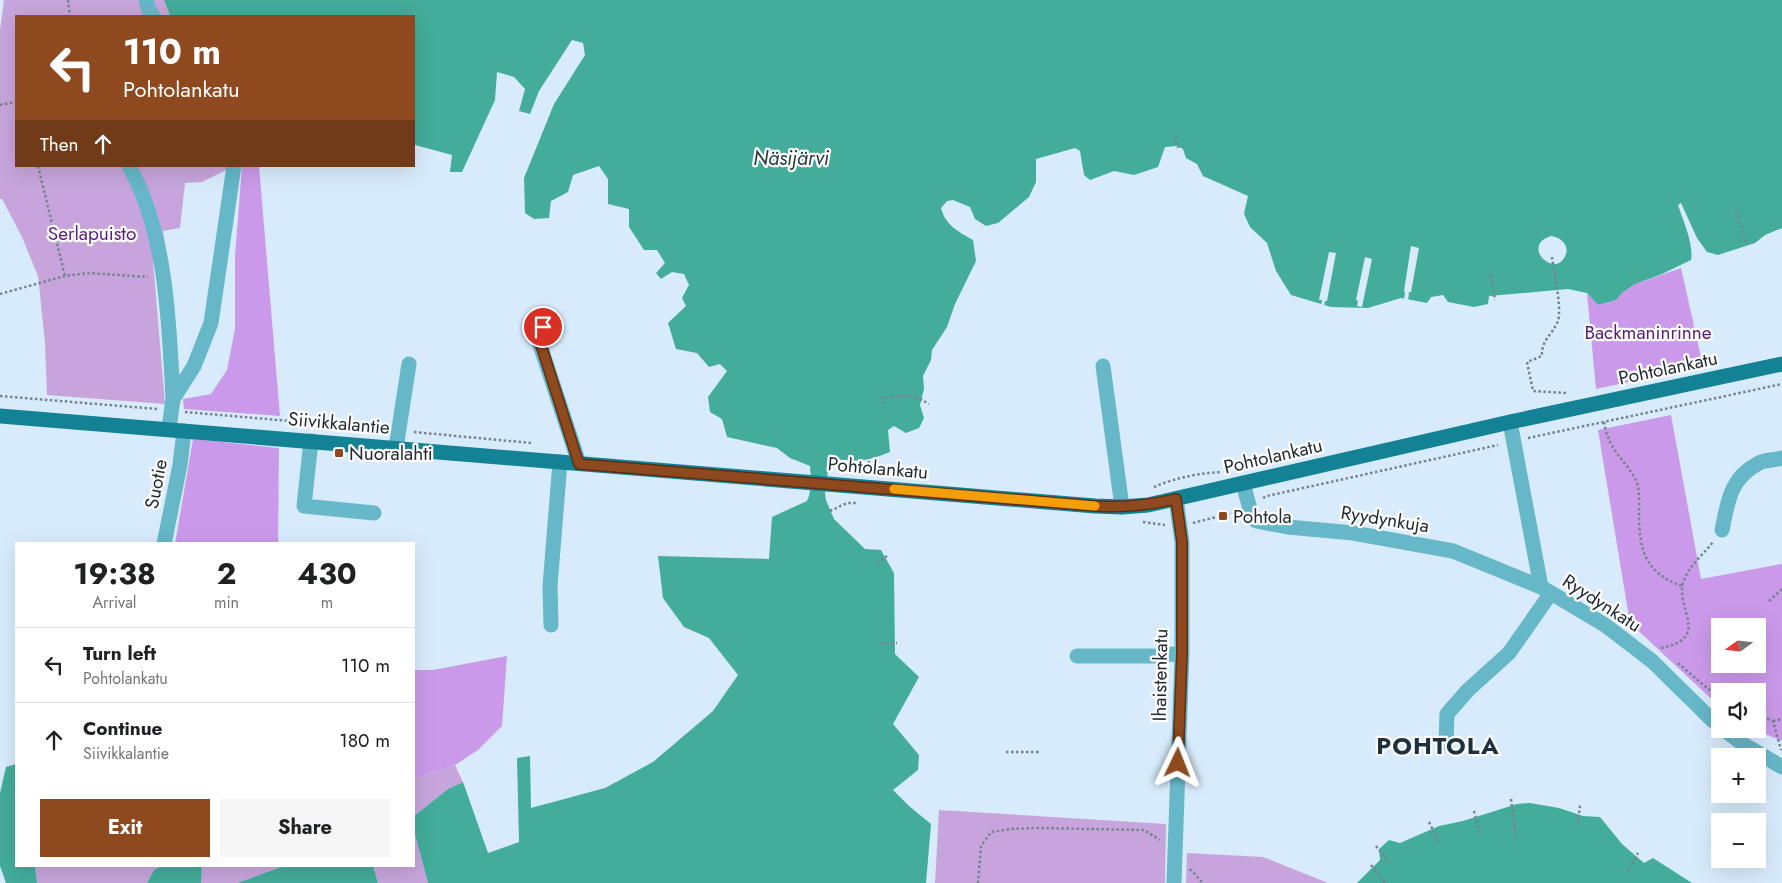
<!DOCTYPE html>
<html lang="en">
<head>
<meta charset="utf-8">
<style>
	body { margin:0; font-family:Jost,sans-serif; background:#f6f6f6; color:#202124; height:100vh; display:flex; flex-direction:column; font-size:19px; white-space:nowrap }
	* { box-sizing:border-box; margin:0 }
	p { font-size:16px; color:#757577 }
	.icon { flex:none; width:28px; height:28px; fill:none; stroke:currentColor; stroke-width:2; stroke-linecap:round; stroke-linejoin:round }
	.map { position:relative; flex:1; overflow:hidden }
	.panel { position:absolute; left:15px; top:542px; width:400px; height:325px; display:flex; flex-direction:column; background:#fff; border-radius:0px; box-shadow:0 5px 20px #0002 }
	.panel>* { flex:none }
	.guide { position:absolute; left:15px; top:15px; width:400px; height:152px; border-radius:0px; box-shadow:0 5px 20px #0002; background:#8e491e; color:#fff; overflow:hidden }
	.needle { width:32px; rotate:255deg }
	.buttons { position:absolute; left:1711px; top:618px; display:grid; gap:10px }
	.buttons a { display:grid; place-items:center; width:55px; height:55px; border-radius:0px; background:#fff; box-shadow:0 5px 20px #0002; font-size:25px }
	.pin { position:absolute; display:grid; place-items:center; width:42px; height:42px; color:#fff; margin:-21px; border:2px solid #fff; border-radius:50%; box-shadow:0 1px 5px #0007 }
	.me { position:absolute; width:55px; margin:-28px; rotate:2deg; stroke-linejoin:round; filter:drop-shadow(0 0 4px #0008) }
	.turn { display:flex; align-items:center; gap:18px; height:105px; padding:0 25px; font-size:22px }
	.turn .icon { width:65px; height:65px; stroke-width:2.5 }
	.turn b { display:block; font-size:35px; line-height:42px }
	.then { display:flex; align-items:center; height:48px; padding:0 25px; background:#0003; gap:10px; font-size:19px }
	.eta { display:flex; justify-content:space-evenly; align-items:center; height:85px; text-align:center }
	.eta b { font-size:30px; font-weight:700; line-height:35px }
	.primary-button { display:flex; gap:10px; margin-top:auto; padding:10px 25px }
	.primary-button a { flex:1; height:58px; border-radius:0px; background:#8e491e; color:#fff; font-size:20px; font-weight:700; line-height:58px; text-align:center }
	.primary-button a+a { background:#f6f6f6; color:#202124 }
	ul { padding:0; list-style:none }
	li { display:flex; align-items:center; gap:15px; height:75px; padding:0 25px; border-top:1px solid #e0e0e0 }
	li div { flex:1 }
	li b { display:block; font-size:19px }
	li em { font-style:normal }
	.map>svg:first-child { display:block }
</style>
</head>
<body>
<div class="map">
<svg width="1782" height="883" viewBox="0 0 1782 883">
	<rect width="100%" height="100%" fill="#d8ebfc"/>
	<path fill="#c7a5dc" d="M4,0H164L170,16H16V166H242V168L228,169L202,182L185,183L180,228L163,231L167,256L153,261L165,404L47,395L45,343L38,276L22,237L2,199H0V30Z
		M455,765L463,782L448,789L414,816V779Z
		M939,810L1166,824L1165,883H935Z
		M414,831L428,883H378L373,866H414Z
		M1187,853L1263,857L1328,883H1186Z
		M35,866H162L154,870L147,883H37Z
		M202,866H284L237,883H201Z"/>
	<path fill="#cb99ea" fill-rule="evenodd" d="M242,166H259L280,416L184,409L183,399L211,394L227,370L235,329V256Z
		M1681,268L1703,366L1596,389L1587,293L1598,305L1616,300L1622,293L1635,284Z
		M1671,415L1701,579L1782,564V741L1753,729H1758V691H1720V707L1630,623L1598,430ZM1758,626V664H1720V626Z
		M193,439L279,448L278,544H175Z
		M507,656L502,726L478,750L455,765L414,779V670H433Z"/>
	<path fill="#43ac9b" fill-rule="evenodd" d="M164,0H1782V228L1765,235L1755,243L1718,255L1707,252L1697,238L1681,203L1678,205C1683,220 1694,245 1691,260L1662,274L1635,284L1622,293L1616,300L1598,305L1587,293L1568,289L1489,296L1488,304L1474,307L1448,302L1443,295L1431,297L1427,303L1401,298L1368,308L1331,307L1291,295L1276,271L1267,243L1250,227L1244,214L1248,196L1203,176L1197,164L1186,158L1183,149L1177,146L1165,147L1158,167L1134,175L1114,171L1090,180L1084,175L1080,151L1075,148L1036,159V182L1029,197L998,223L986,226L975,219L970,207L953,200L947,201L941,208C945,225 959,232 973,240L976,261L955,304L947,327L932,350L931,360L923,376L924,389L920,405L924,418L919,428L906,433L894,426L888,430L890,452C867,461 861,462 836,459L828,470L825,493L826,500L834,519L865,549L881,550L894,573L895,654L919,677L893,724L919,755L918,770L893,790L909,806L931,824L926,883H428L414,831V816L448,789L463,782L488,853L519,842L517,758L530,756L531,808L605,788L653,762L713,711L738,675L709,638L684,627L663,598L658,556L769,559L772,517L807,501C812,491 811,477 810,466L790,458L777,448L727,437L722,419L710,412L708,397L727,371L720,364L709,367L697,353L676,349L668,323L686,306L682,298L689,285L684,274L672,272L661,279L656,273L665,263L657,250H644L629,227V209L608,204V179L599,166L573,175L568,192L551,201L549,218L534,219L525,213L524,178L554,104L585,55L583,43L572,40L539,91L530,114L519,111L525,89L514,77L497,72L495,100L462,172H450L452,155L415,145L414,143V16H170ZM1551,236C1560,237 1569,244 1566,254C1557,281 1519,246 1551,236Z
		M16,764V866H35L37,883H6L0,866V793L6,767Z
		M1530,803L1559,808L1583,816L1600,817L1622,844L1644,863L1653,858L1692,883H1357L1380,860L1379,849L1389,840L1400,843L1439,826L1463,821L1517,804Z
		M162,866H202L201,883H147L154,870Z
		M284,866H373L378,883H237Z"/>
	<path fill="#d8ebfc" d="M1411,246L1419,248L1411,292H1409L1408,302L1404,301L1405,292L1404,291Z
		M1329,252L1336,253L1327,301H1325L1324,307L1321,306L1322,300H1319Z
		M1365,257L1372,259L1362,307L1357,306L1358,301L1356,300Z"/>
	<g fill="none" stroke-linecap="round" stroke-linejoin="round">
		<path stroke="#75838f" stroke-width="2.5" stroke-dasharray="2.5 2.5" stroke-linecap="butt" d="M68,0L70,16
			M0,105L16,102
			M1175,137L1178,148
			M38,166L65,276
			M1736,211L1746,243
			M1552,257C1554,271 1562,308 1558,321C1553,334 1541,340 1542,356L1527,362L1533,391L1566,393
			M1491,275L1495,300
			M0,294L65,276L88,273L148,277
			M0,396L157,409
			M883,404L882,398L913,395L929,404
			M185,412L384,429
			M1604,422C1605,427 1606,433 1608,437C1614,454 1630,466 1637,483C1640,491 1639,504 1639,513C1639,550 1645,573 1682,586
			M414,432L531,443
			M1528,438L1782,384
			M869,461L868,466L873,472
			M1154,487C1174,478 1200,473 1221,472
			M1263,498L1267,496L1498,445
			M830,511L847,503H857
			M1143,522L1165,525
			M1193,523L1236,512
			M877,563L887,556
			M1769,601L1782,589
			M881,643H897
			M1661,648C1711,638 1676,610 1683,583C1688,566 1703,555 1713,542
			M1678,663L1708,689L1720,696
			M1758,715L1773,721L1781,750
			M1773,721L1782,719
			M1006,752H1040
			M1511,799L1516,839
			M1474,811L1480,834
			M1429,822L1439,842
			M1578,823L1580,805
			M1376,846L1391,865
			M1371,865L1385,883
			M1190,869L1203,883
			M1627,872L1638,853
			M978,883L981,846L991,832L1010,829L1037,828L1144,830L1160,840"/>
		<path stroke="#66b7c8" stroke-width="15" d="M146,0L148,8L153,16
			M129,166C167,235 169,322 173,399
			M543,327L539,342L579,463
			M1103,366L1122,507
			M1510,422L1541,587L1605,625L1652,661L1712,720L1720,726
			M169,429L173,399L194,366L211,323L234,166
			M311,441L304,506L374,513
			M396,448L409,364
			M1243,483L1251,513L1256,521L1288,527L1353,533L1453,551L1541,587
			M1722,530C1728,501 1730,478 1759,463C1765,460 1775,460 1782,458
			M164,544L180,465L184,431
			M551,625L550,586L560,462
			M1077,656H1157L1182,653
			M1723,729L1743,744L1782,767
			M1446,743L1447,714L1468,690L1509,653L1551,593
			M1174,883L1182,653V542L1176,499"/>
		<path stroke="#138295" stroke-width="15" d="M0,416L1095,506L1122,507L1148,505L1510,422L1782,364"/>
	</g>
	<g fill="none" stroke-linecap="round" stroke-linejoin="round">
		<g stroke="#5c2f14" stroke-width="12">
			<path id="route" d="M543,327L540,342L579,464L1095,506C1123,508 1149,505 1176,499L1182,542V653L1178,763"/>
		</g>
		<use href="#route" stroke="#8e491e" stroke-width="9"/>
		<path stroke="#f59e0b" stroke-width="9" d="M894,489L1095,506"/>
	</g>
	<g fill="#8e491e" stroke="#fff" stroke-width="2">
		<rect x="334" y="448" width="10" height="10" rx="2.5"/>
		<rect x="1218" y="511" width="10" height="10" rx="2.5"/>
	</g>
	<g text-anchor="middle" dominant-baseline="central" stroke-width="4.5" stroke-linejoin="round" paint-order="stroke">
		<g font-size="19" fill="#5b1b7a" stroke="#fff">
			<text x="92" y="233">Serlapuisto</text>
			<text x="1648" y="332">Backmaninrinne</text>
		</g>
		<g font-size="19" fill="#222b33" stroke="#fff">
			<text transform="translate(1668 368) rotate(-12)">Pohtolankatu</text>
			<text transform="translate(339 423) rotate(5)">Siivikkalantie</text>
			<text transform="translate(1273 456) rotate(-13)">Pohtolankatu</text>
			<text transform="translate(878 468) rotate(5)">Pohtolankatu</text>
			<text transform="translate(156 484) rotate(-79)">Suotie</text>
			<text transform="translate(1385 519) rotate(9)">Ryydynkuja</text>
			<text transform="translate(1602 603) rotate(33)">Ryydynkatu</text>
			<text transform="translate(1160 675) rotate(-89)">Ihaistenkatu</text>
		</g>
		<g font-size="19" fill="#222b33" stroke="#fff" text-anchor="start">
			<text x="349" y="453">Nuoralahti</text>
			<text x="1233" y="516">Pohtola</text>
		</g>
		<g font-size="20" font-style="italic" fill="#233b36" stroke="#fff">
			<text x="791" y="158">Näsijärvi</text>
		</g>
		<g font-size="24" font-weight="bold" letter-spacing="1" fill="#1e3040" stroke="#fff">
			<text x="1438" y="745">POHTOLA</text>
		</g>
	</g>
</svg>
<div class="buttons">
<a><svg class="needle" viewBox="-14 -14 28 28"><path d="M0-13l5 13h-10z" fill="#e53935"/><path d="M0 13l5-13h-10z" fill="#757577"/></svg></a>
<a><svg class="icon" aria-label="sound" viewBox="0 0 24 24"><path d="M4 9h4l5-4v14l-5-4H4zM17 9q2 3 0 6"/></svg></a>
<a>+</a>
<a>−</a>
</div>
<div class="pin" style="left:543px;top:327px;background:#d93025"><svg class="icon" aria-label="arrive" viewBox="0 0 24 24"><path d="M6 21V4h12l-3 4 3 4H6"/></svg></div>
<svg class="me" style="left:1178px;top:763px" viewBox="-20 -20 40 40"><path d="M0-17L14 15 0 8-14 15z" fill="#8e491e" stroke="#fff" stroke-width="4"/></svg>
<div class="guide">
<div class="turn"><svg class="icon" aria-label="left" viewBox="0 0 24 24"><path d="M17 20v-9H6M10 6l-5 5 5 5"/></svg><div><b>110 m</b>Pohtolankatu</div></div>
<div class="then">Then<svg class="icon" aria-label="ahead" viewBox="0 0 24 24"><path d="M12 20V5M6 11l6-6 6 6"/></svg></div>
</div>
<section class="panel">
<div class="eta">
<div><b>19:38</b><p>Arrival</p></div>
<div><b>2</b><p>min</p></div>
<div><b>430</b><p>m</p></div>
</div>
<ul>
<li><svg class="icon" aria-label="left" viewBox="0 0 24 24"><path d="M17 20v-9H6M10 6l-5 5 5 5"/></svg><div><b>Turn left</b><p>Pohtolankatu</p></div><em>110 m</em></li>
<li><svg class="icon" aria-label="ahead" viewBox="0 0 24 24"><path d="M12 20V5M6 11l6-6 6 6"/></svg><div><b>Continue</b><p>Siivikkalantie</p></div><em>180 m</em></li>
</ul>
<div class="primary-button"><a>Exit</a><a>Share</a></div>
</section>
</div>
</body>
</html>
